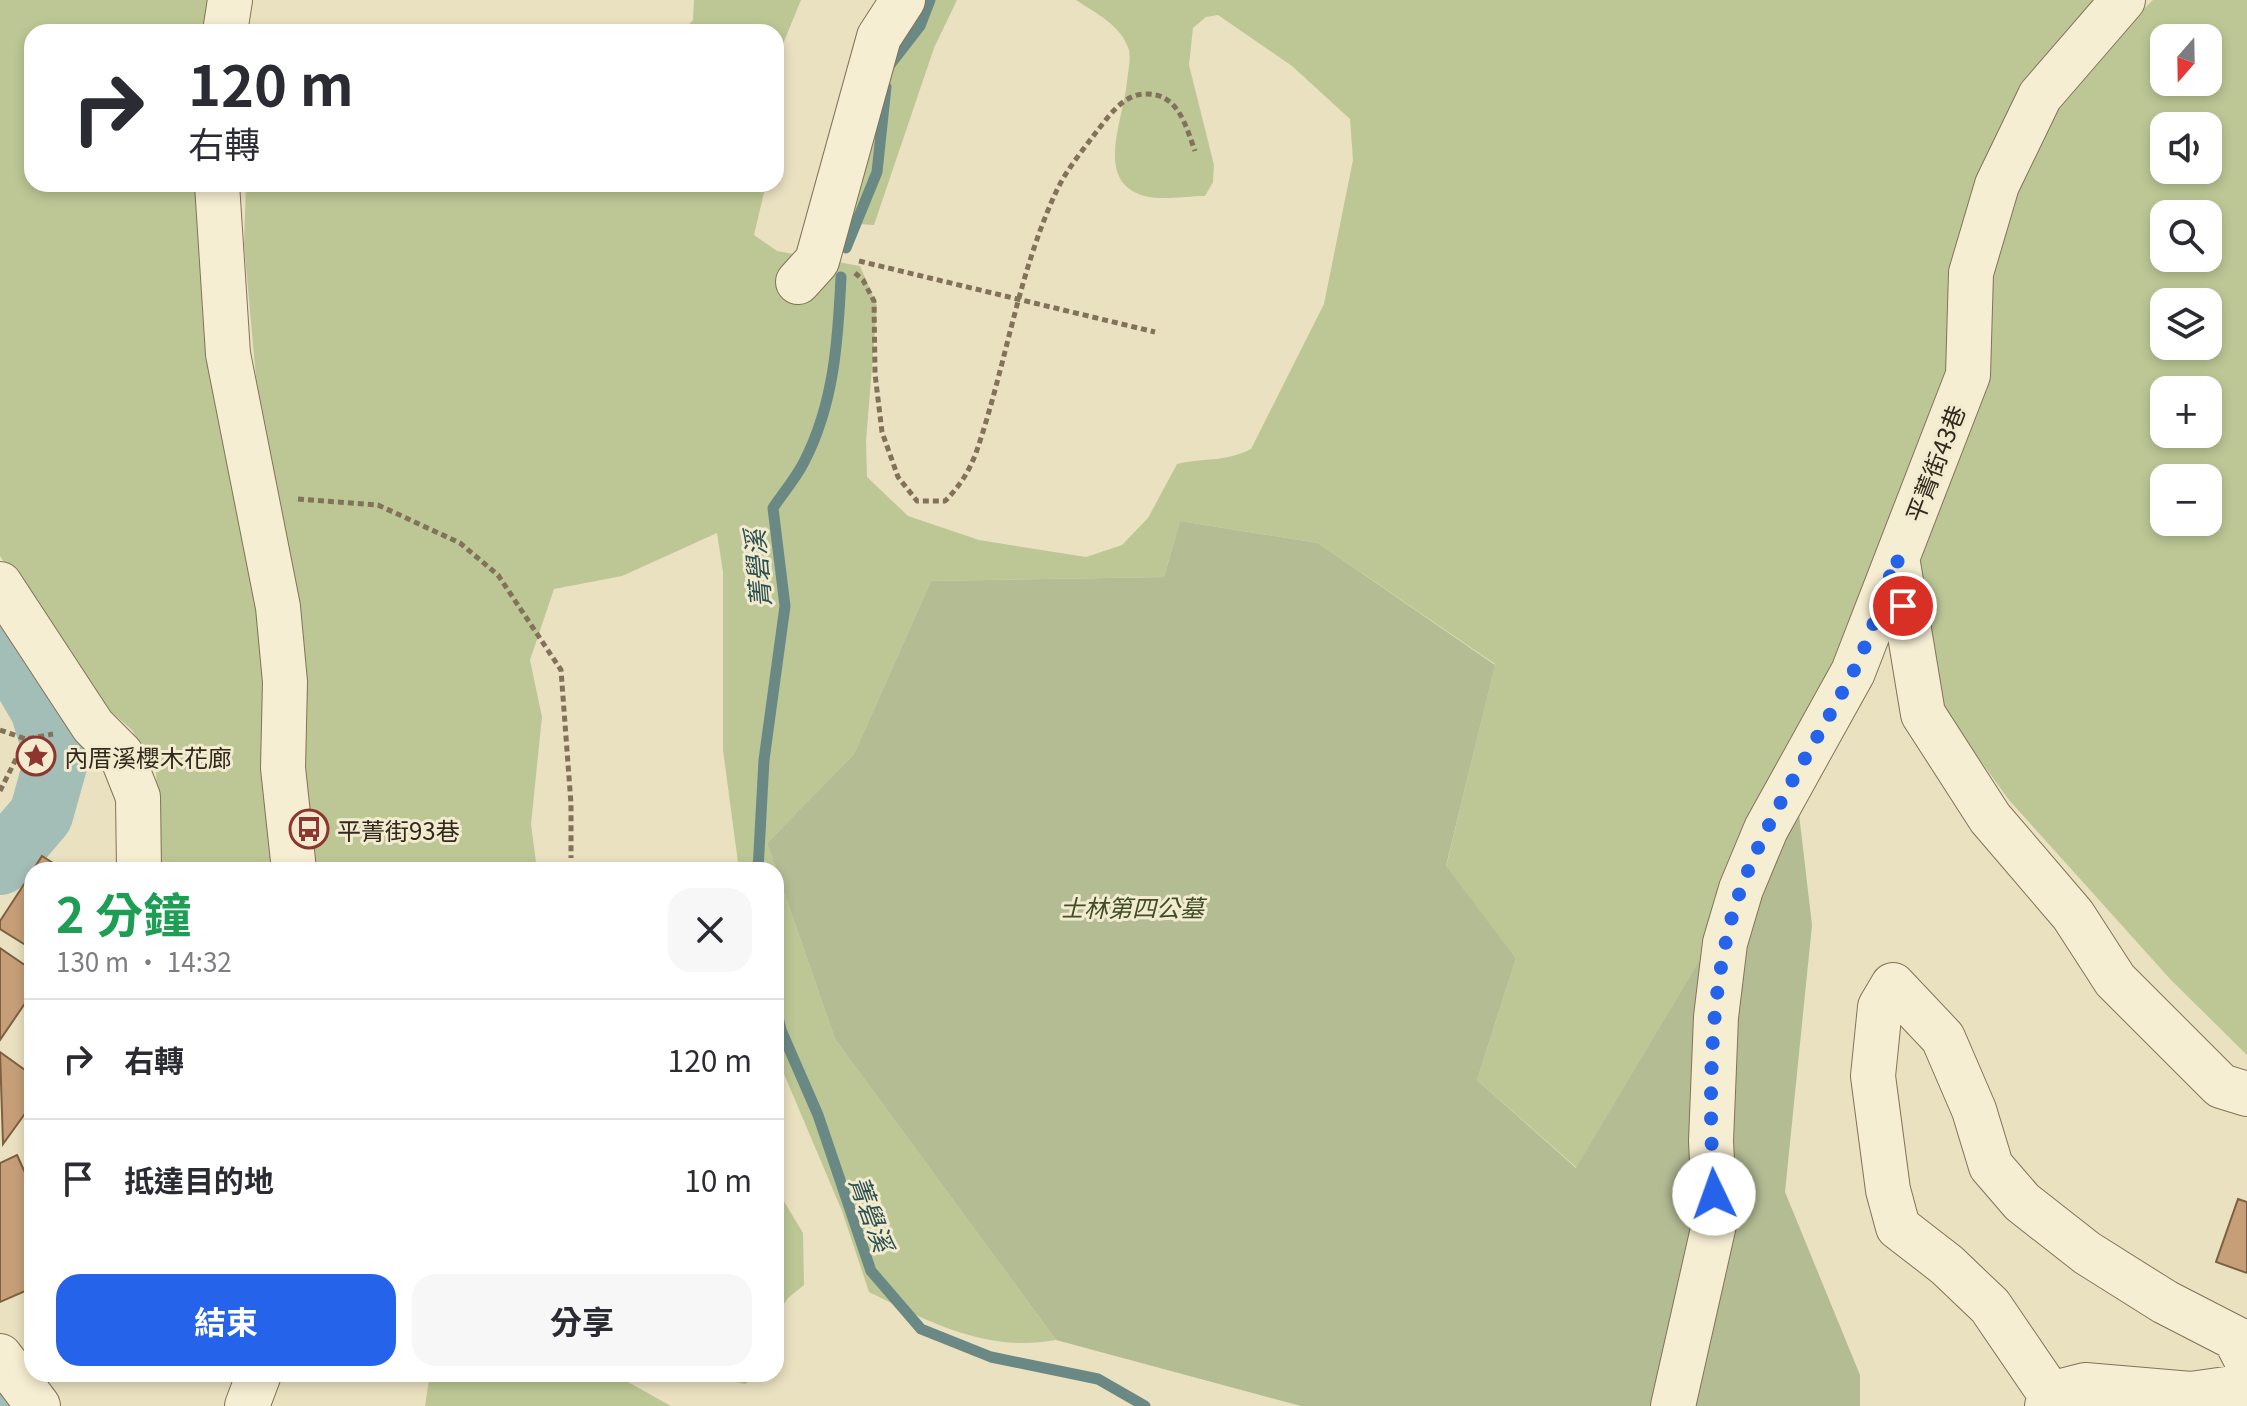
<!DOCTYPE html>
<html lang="zh-TW">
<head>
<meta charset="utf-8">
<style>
	body { margin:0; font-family:Georgia,"Noto Sans TC",serif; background:#f7f7f7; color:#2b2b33; height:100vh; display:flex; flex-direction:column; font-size:30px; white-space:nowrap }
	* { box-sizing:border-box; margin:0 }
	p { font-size:26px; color:#7c7c81 }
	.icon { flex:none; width:44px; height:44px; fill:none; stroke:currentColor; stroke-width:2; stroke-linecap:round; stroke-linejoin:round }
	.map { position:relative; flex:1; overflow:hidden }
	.details { position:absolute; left:24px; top:862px; width:760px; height:520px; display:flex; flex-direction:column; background:#fff; border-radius:24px; box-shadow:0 4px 12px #0003 }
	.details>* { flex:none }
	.top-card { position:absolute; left:24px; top:24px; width:760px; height:168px; border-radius:24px; box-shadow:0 4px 12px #0003; background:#fff; color:#2b2b33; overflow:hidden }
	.needle { width:52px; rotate:200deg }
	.tools { position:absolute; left:2150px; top:24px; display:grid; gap:16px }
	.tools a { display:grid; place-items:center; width:72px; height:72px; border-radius:16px; background:#fff; box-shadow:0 4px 12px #0003; font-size:40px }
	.pin { position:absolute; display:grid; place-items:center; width:68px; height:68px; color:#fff; margin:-34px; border:4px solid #fff; border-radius:50%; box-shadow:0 2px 8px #0007 }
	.me { position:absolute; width:88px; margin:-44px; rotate:357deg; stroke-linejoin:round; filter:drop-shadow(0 0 6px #0008) }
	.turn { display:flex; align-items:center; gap:28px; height:168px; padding:0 32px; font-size:36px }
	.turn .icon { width:104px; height:104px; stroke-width:2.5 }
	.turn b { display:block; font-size:56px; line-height:68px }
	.round { display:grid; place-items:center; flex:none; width:84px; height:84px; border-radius:24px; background:#f7f7f7 }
	.head { display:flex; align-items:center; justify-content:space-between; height:136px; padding:0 32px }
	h1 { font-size:48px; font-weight:700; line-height:60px; color:#1e9e55 }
	.action { display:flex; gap:16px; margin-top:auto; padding:16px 32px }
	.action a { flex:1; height:92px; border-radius:24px; background:#2563eb; color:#fff; font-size:32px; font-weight:700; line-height:92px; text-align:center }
	.action a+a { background:#f7f7f7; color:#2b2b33 }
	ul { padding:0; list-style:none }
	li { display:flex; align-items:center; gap:24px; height:120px; padding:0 32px; border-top:2px solid #e1e1e2 }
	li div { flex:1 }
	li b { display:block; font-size:30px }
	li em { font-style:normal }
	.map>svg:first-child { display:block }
</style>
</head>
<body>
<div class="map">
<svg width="2247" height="1406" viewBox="0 0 2247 1406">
	<rect width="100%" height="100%" fill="#eae1c0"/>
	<path fill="#bdc795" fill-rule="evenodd" d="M0,0H218L214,32H32V184H206L263,619L279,870H160L156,771L132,730L90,693L0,556Z
		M694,0H801L776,61V32H660L683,31L693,20Z
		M895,0H957L934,48L874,225L842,223Z
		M1076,0H2100L1954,336L1945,393L1904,498L1723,922L1577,1168L1477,1080L1516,958L1446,867L1495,664L1318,543L1180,521L1164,577L931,581L854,754L767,843L835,1039L1056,1340C987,1353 929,1322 869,1292L842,1211L776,1055V870H739L723,750V572L717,533L622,576L554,589L530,660L542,717L531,824L537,870H309L264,467L244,244L246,184H766L754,235L777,251L860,266L877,306L866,441L867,477L908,516L979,540L1086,557L1122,545L1148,518L1177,464C1207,457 1222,463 1251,449L1324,304L1353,160L1350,119L1292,66L1218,15L1206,17L1193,28L1189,65L1214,165L1213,182L1205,196C1188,196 1166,200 1149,197C1091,185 1124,120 1127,81C1128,72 1131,59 1129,50C1121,25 1097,14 1076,0Z
		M2153,0H2247V1055L2171,980L2009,800L1935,698L1914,569L1982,283L2054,97ZM2164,38H2208V82H2164ZM2164,126H2208V170H2164ZM2164,214H2208V258H2164ZM2164,302H2208V346H2164ZM2164,390H2208V434H2164ZM2164,478H2208V522H2164Z
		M776,1188L803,1233L804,1285L788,1298L776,1316Z
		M430,1374L619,1377L671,1406H425Z
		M716,1374H760L745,1384L717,1378Z"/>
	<path fill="#b4bc94" d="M1180,521L1318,543L1495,665L1446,866L1516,958L1477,1080L1576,1168L1797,797L1812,925L1785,1192L1860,1375V1406H1301L1056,1340L835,1039L767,843L854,754L931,581L1164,577Z"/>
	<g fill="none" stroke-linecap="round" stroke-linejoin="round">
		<path stroke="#6b8984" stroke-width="11" d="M889,66L920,26L930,0
			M846,248L877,172L886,87
			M758,870L764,760L785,606L773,508C783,493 796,478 804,462C834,404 838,341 841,277
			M776,1008L781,1030L818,1115L871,1271L921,1329L991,1357L1098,1379L1145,1406"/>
		<path stroke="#a3bdb7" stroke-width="64" d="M0,638L42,709L57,758L41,815L0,863
			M0,1395L10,1406"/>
	</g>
	<path fill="#c69f78" stroke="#7f5f41" stroke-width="2" d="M42,856L64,870H33Z
		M32,872V949L0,929V921Z
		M0,948L32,970V993L0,1040Z
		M0,1052L32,1075V1104L3,1144Z
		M17,1155L32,1188V1288L0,1302V1163Z
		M2238,1199L2247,1202V1273L2216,1262Z"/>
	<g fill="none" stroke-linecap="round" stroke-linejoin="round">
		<g stroke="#827259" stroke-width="46">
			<path id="minor" d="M225,32L230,0
				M217,184L228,354L278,607L285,682L283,768L294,870
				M798,282L817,261L879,37L903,0
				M1898,563L1923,714L1990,818L2073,915L2115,980L2221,1086L2247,1094
				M0,584L93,726L121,754L138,797L139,870
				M0,1356L38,1406
				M2050,1394L1990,1306L1947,1265L1898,1227L1888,1190L1873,1076L1880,1007L1893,985L1943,1038L1974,1110L1991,1166L2022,1202L2087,1253L2165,1302L2235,1338L2247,1361
				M247,1406L259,1374
				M1673,1406L1715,1220L1711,1141L1716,1017L1725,943L1741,889L1766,829L1853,672L1968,375L1971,273L1997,185L2040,96L2123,0
				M2047,1406L2050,1394L2085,1385L2191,1394L2247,1386"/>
		</g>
		<path stroke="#827259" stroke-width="5" stroke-dasharray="6 4" stroke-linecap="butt" d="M859,261L1155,332
			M855,273L863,280L874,301L875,374L882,432L898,477L917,501H945C960,486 970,470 977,450C1006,365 1018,274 1056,192C1066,170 1083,150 1097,131C1109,116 1122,96 1143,94C1178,92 1185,124 1195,151
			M298,499L378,505L460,543L498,575L561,670L571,804V858
			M0,730L26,739L53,734
			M0,791L26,739"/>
		<use href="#minor" stroke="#f6eed2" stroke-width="44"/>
	</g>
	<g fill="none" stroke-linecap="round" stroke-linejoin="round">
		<path stroke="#2563eb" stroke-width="14" stroke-dasharray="0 25.2" d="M1714,1194C1708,1098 1708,977 1742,886C1770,812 1814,746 1851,676C1871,639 1882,596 1897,557L1903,606"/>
	</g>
	<defs>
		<g id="sight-ring" transform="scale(2)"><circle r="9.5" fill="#f2ebcf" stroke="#8d352e" stroke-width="1.5"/><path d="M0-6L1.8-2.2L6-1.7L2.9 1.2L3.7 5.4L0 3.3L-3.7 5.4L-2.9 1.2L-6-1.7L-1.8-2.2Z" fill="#8d352e"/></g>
		<g id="bus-ring" transform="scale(2)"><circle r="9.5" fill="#f2ebcf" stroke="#8d352e" stroke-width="1.5"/><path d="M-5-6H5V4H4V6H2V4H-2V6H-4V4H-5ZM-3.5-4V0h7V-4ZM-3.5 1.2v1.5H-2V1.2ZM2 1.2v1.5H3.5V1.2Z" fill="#8d352e"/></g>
	</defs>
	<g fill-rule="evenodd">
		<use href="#sight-ring" x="36" y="756"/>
		<use href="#bus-ring" x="309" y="829"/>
	</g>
	<g text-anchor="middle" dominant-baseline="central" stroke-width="6" stroke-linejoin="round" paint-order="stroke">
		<g font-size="24" fill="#32291d" stroke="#f2ebcf">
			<text transform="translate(1934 463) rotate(-69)">平菁街43巷</text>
		</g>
		<g font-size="24" fill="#32291d" stroke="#f2ebcf" text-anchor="start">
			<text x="64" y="756">內厝溪櫻木花廊</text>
			<text x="337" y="829">平菁街93巷</text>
		</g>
		<g font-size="24" font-style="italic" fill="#404e25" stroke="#f2ebcf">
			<text x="1132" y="906">士林第四公墓</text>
		</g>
		<g font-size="26" font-style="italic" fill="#2d5151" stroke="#f2ebcf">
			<text transform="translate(756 569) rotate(-95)">菁礐溪</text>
			<text transform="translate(873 1213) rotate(70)">菁礐溪</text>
		</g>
	</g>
</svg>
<div class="tools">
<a><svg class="needle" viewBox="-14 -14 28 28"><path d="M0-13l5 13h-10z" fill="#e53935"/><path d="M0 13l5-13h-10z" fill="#7c7c81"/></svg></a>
<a><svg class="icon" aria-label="sound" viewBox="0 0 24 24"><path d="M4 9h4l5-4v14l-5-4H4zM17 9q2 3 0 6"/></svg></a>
<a><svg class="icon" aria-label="search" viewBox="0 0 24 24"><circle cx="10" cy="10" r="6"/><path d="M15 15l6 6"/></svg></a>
<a><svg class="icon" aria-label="layers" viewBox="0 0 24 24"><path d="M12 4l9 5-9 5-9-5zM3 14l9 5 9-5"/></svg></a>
<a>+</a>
<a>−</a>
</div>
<div class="pin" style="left:1903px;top:606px;background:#d93025"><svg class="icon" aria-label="arrive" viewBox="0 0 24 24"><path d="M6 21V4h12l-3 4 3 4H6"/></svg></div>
<svg class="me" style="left:1714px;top:1194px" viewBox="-20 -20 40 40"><circle r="19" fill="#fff"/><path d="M0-13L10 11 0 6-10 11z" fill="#2563eb"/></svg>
<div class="top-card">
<div class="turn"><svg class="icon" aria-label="right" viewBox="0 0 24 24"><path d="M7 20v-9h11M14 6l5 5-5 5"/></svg><div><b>120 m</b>右轉</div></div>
</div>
<section class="details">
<div class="head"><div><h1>2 分鐘</h1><p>130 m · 14:32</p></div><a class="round"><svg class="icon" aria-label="close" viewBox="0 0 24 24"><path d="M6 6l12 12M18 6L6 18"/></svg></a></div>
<ul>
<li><svg class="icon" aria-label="right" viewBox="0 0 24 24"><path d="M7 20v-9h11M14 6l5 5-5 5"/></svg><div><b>右轉</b></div><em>120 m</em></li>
<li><svg class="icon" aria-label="arrive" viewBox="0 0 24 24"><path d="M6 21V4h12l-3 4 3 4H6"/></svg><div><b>抵達目的地</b></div><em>10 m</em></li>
</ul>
<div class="action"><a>結束</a><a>分享</a></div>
</section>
</div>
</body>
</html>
